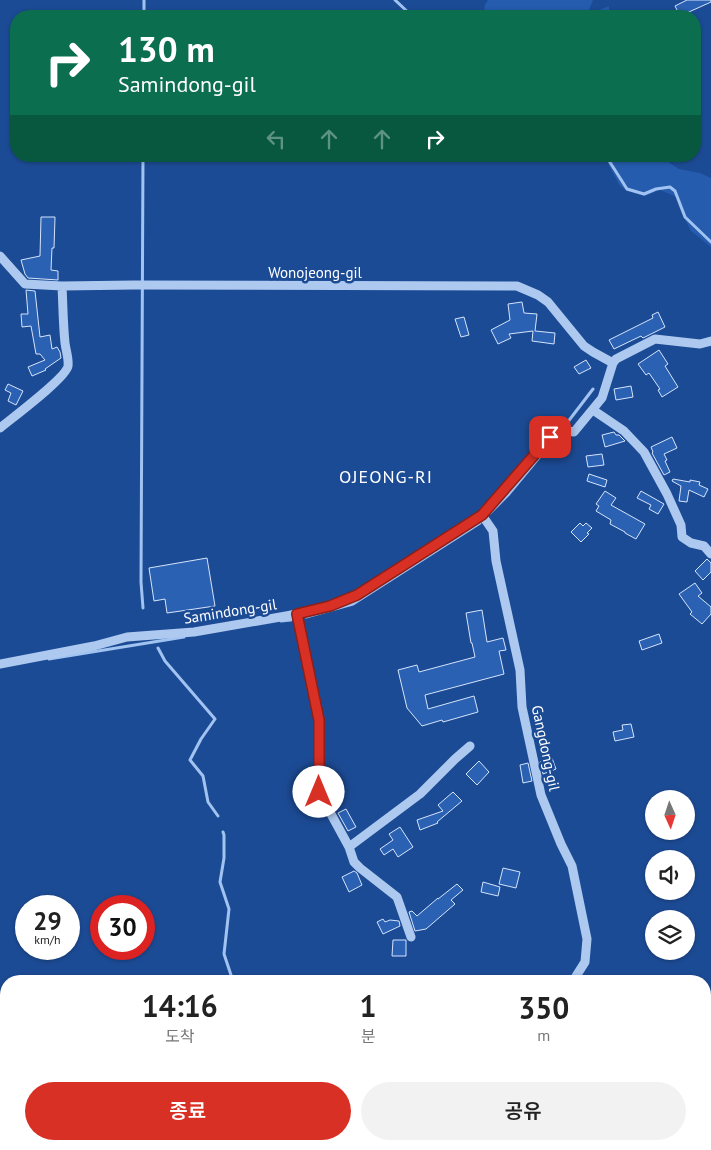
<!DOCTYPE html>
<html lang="ko">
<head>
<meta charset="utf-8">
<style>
	body { margin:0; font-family:"PT Sans","Noto Sans KR",sans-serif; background:#f2f2f2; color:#222; height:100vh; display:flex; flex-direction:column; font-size:19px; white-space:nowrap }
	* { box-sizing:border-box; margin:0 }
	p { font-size:16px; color:#767676 }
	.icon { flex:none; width:28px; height:28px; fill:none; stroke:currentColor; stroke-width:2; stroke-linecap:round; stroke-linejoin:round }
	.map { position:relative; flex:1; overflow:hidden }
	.details { position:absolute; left:0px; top:975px; width:711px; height:175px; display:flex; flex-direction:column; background:#fff; border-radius:20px 20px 0 0; box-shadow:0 1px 4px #0004 }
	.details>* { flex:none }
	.guide { position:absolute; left:10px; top:10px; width:691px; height:152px; border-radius:20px; box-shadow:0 1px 4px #0004; background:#0b6e4f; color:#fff; overflow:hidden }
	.needle { width:32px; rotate:177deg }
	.controls { position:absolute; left:645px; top:790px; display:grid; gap:10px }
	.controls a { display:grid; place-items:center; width:50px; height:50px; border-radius:50%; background:#fff; box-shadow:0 1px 4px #0004; font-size:25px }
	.speed { position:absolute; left:15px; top:895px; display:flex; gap:10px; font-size:25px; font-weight:700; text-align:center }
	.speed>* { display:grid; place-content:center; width:65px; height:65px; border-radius:50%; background:#fff; box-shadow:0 1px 4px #0004; line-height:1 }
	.speed small { font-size:12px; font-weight:400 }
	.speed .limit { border:8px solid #d22; background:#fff; color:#111 }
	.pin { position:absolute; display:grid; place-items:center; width:42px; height:42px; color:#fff; margin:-21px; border-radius:10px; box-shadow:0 2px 8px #0006 }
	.me { position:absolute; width:55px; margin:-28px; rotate:0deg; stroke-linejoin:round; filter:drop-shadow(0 0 4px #0008) }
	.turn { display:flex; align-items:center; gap:18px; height:105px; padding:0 25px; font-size:22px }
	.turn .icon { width:65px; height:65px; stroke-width:2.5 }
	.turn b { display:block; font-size:35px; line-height:42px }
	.lanes { display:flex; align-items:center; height:48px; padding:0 25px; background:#0003; justify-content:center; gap:25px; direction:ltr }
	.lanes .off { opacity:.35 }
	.eta { display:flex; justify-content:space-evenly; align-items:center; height:85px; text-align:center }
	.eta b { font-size:30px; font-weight:600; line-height:35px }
	.button { display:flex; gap:10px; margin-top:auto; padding:10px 25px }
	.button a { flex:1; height:58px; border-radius:30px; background:#d93025; color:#fff; font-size:20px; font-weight:600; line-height:58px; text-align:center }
	.button a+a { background:#f2f2f2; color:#222 }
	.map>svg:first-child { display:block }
</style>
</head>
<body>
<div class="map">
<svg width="711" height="1150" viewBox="0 0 711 1150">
	<rect width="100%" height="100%" fill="#1c4b95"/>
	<path fill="#255cae" d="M488,0H593L589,10L597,11L609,6V15L607,16H483L485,5Z
		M604,156H659L679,169L700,173L711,178V247L691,231L684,217L677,197L660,190L645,196L627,191L620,186Z"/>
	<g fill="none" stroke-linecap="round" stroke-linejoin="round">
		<path stroke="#a1c3f1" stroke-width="3" d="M395,0L412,16
			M144,16V0
			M606,156L627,189L644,194L656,189L670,187L675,191L685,217L711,242
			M567,423L593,389
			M490,513L508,495L557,436
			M143,608L141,582L143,156
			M306,617L353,604L480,523
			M281,621L291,620
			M158,648L165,661L215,719L201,739L190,760L203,776L208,802L218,816
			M49,659L184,637
			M223,832L224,835V858L220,882L229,909L224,954L233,981
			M235,1144V1150"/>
	</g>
	<path fill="#2b61b2" stroke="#d5e4fb" d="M687,0H711V2L680,16L675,6Z
		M41,217H55L54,248H52L51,270L58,271V280L28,278L25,274L21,260L40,256Z
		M26,290L35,291L40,337L50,335L52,349L57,347L60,352L61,358L45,369L46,370L32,376L28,367L45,360L40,354H36L31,326L22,327L21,314H28Z
		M522,302L524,313L537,314L535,331L555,333L554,344L532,341L533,331L509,334L511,338L498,344L491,330L510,320L508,304Z
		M658,312L665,327L643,338L641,336L614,349L609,340L653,318L652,315Z
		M464,317L469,335L461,337L455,319Z
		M659,350L668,364L665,366L678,387L662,397L658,390L660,389L649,373L646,375L638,364Z
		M586,360L591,368L579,374L574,367Z
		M8,384L23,391L16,405L8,401L11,393L5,390Z
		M631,386L633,397L616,400L614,389Z
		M614,432L616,435H619L625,441L605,447L602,435Z
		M672,437L677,448L664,454L667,460L665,461L670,472L664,475L652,453L653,452L651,447Z
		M602,454L604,465L588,467L586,456Z
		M589,474L607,480L605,487L587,481Z
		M673,479L690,482V480L700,482L699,485L708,489L704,497L689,490L687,502L679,501L681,486L672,481Z
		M605,491L616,498L611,505L645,524L636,539L625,533V532L610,524L611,520L596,511L599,506L596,504Z
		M641,491L664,504L658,514L649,509L651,505L637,498Z
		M580,523L583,526L586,523L592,528L587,533L589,534L581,542L571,532Z
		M207,558L215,606L167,613L165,599L154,601L149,568Z
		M707,559L711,563V572L703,580L695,571Z
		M695,583L702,593L698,596L711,607V614L702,624L690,614L692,612L679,594Z
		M482,610L487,642L503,638L506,650L499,651L504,674L425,695L428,709L474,696L478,712L443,722L442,720L422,726L407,708L398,670L417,665L419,672L475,657L472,643H471L466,613Z
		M659,634L662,643L642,650L639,641Z
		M631,724L634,737L615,741L613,732L623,730L622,725Z
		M552,758L556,769L543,774L540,762Z
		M479,761L489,772L477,785L466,774Z
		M528,763L532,781L523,783L520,765Z
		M453,792L462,801L437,822L438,823L420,830L417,820L443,811L438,805Z
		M346,809L356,827L348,831L338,813Z
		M400,827L413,847L398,857L393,849L384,855L380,849L393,840L389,834Z
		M503,868L520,872L516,888L499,884Z
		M354,871L357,873L362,885L349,892L342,877Z
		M483,882L500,887L498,896L481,892Z
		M457,884L463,890L451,900L455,904L426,929L415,931L409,912L412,911L417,916L438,898V899Z
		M383,919L385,922L390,920L399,921L400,926L383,934L377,922Z
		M393,940H406V956H392Z"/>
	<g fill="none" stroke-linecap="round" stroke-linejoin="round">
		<path stroke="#aec9ef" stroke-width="9" d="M0,256L25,284L62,286L134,285L517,286L538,295L548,302L584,346L593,352L613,363
			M593,410L624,431L644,452L667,494L681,525L682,537L691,543L704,546L711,554
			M0,428C12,418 66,378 68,366C69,359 66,351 65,343C63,324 63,305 62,286
			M482,515L493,531L496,561L520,670L522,707L541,795L561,844L572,866L587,939L585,962L573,981
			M297,614L319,720V792L349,847L354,862L360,868L397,897L411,937
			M0,664L94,646L127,637L194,632L286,616L312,611L345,601L357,595L482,515L557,429L574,432L602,398L613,363L616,359L655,339L700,344L711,341
			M349,847L420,794L455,759L470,746
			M503,1150L507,1144"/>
	</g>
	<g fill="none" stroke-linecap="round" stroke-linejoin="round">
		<g stroke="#8d1f18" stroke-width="12">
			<path id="route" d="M319,792V720L297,614L330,606L357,595L482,515L550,437"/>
		</g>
		<use href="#route" stroke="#d93025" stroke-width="9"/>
	</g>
	<g text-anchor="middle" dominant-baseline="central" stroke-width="5" stroke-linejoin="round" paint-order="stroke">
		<g font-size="15" fill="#fff" stroke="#1c4b95">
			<text x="315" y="272">Wonojeong-gil</text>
			<text transform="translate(230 611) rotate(-9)">Samindong-gil</text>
			<text transform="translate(546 748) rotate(78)">Gangdong-gil</text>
		</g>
		<g font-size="18" letter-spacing="1" fill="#fff" stroke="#1c4b95">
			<text x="386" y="476">OJEONG-RI</text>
		</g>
	</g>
</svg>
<div class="controls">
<a><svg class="needle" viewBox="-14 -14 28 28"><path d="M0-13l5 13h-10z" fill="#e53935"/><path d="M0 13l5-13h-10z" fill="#767676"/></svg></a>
<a><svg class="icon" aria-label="sound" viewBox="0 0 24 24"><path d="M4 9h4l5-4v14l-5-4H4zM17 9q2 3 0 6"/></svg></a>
<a><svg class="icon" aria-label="layers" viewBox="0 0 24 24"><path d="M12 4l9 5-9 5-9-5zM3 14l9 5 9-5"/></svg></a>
</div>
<div class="speed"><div>29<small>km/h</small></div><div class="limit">30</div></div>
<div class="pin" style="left:550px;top:437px;background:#d93025"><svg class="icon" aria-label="arrive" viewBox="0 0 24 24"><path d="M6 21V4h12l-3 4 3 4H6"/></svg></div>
<svg class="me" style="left:319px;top:792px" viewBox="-20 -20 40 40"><circle r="19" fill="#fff"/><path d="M0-13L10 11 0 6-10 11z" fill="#d93025"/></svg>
<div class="guide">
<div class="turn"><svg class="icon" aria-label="right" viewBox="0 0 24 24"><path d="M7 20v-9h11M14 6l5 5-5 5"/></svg><div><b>130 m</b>Samindong-gil</div></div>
<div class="lanes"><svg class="icon off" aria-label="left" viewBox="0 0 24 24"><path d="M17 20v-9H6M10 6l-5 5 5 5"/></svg><svg class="icon off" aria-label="ahead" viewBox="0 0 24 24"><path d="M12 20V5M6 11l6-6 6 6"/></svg><svg class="icon off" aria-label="ahead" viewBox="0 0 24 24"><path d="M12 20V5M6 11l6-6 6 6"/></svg><svg class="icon" aria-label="right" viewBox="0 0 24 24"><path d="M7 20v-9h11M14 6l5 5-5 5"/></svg></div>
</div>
<section class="details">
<div class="eta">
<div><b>14:16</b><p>도착</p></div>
<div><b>1</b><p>분</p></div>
<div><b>350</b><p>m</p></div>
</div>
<div class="button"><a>종료</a><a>공유</a></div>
</section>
</div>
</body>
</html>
